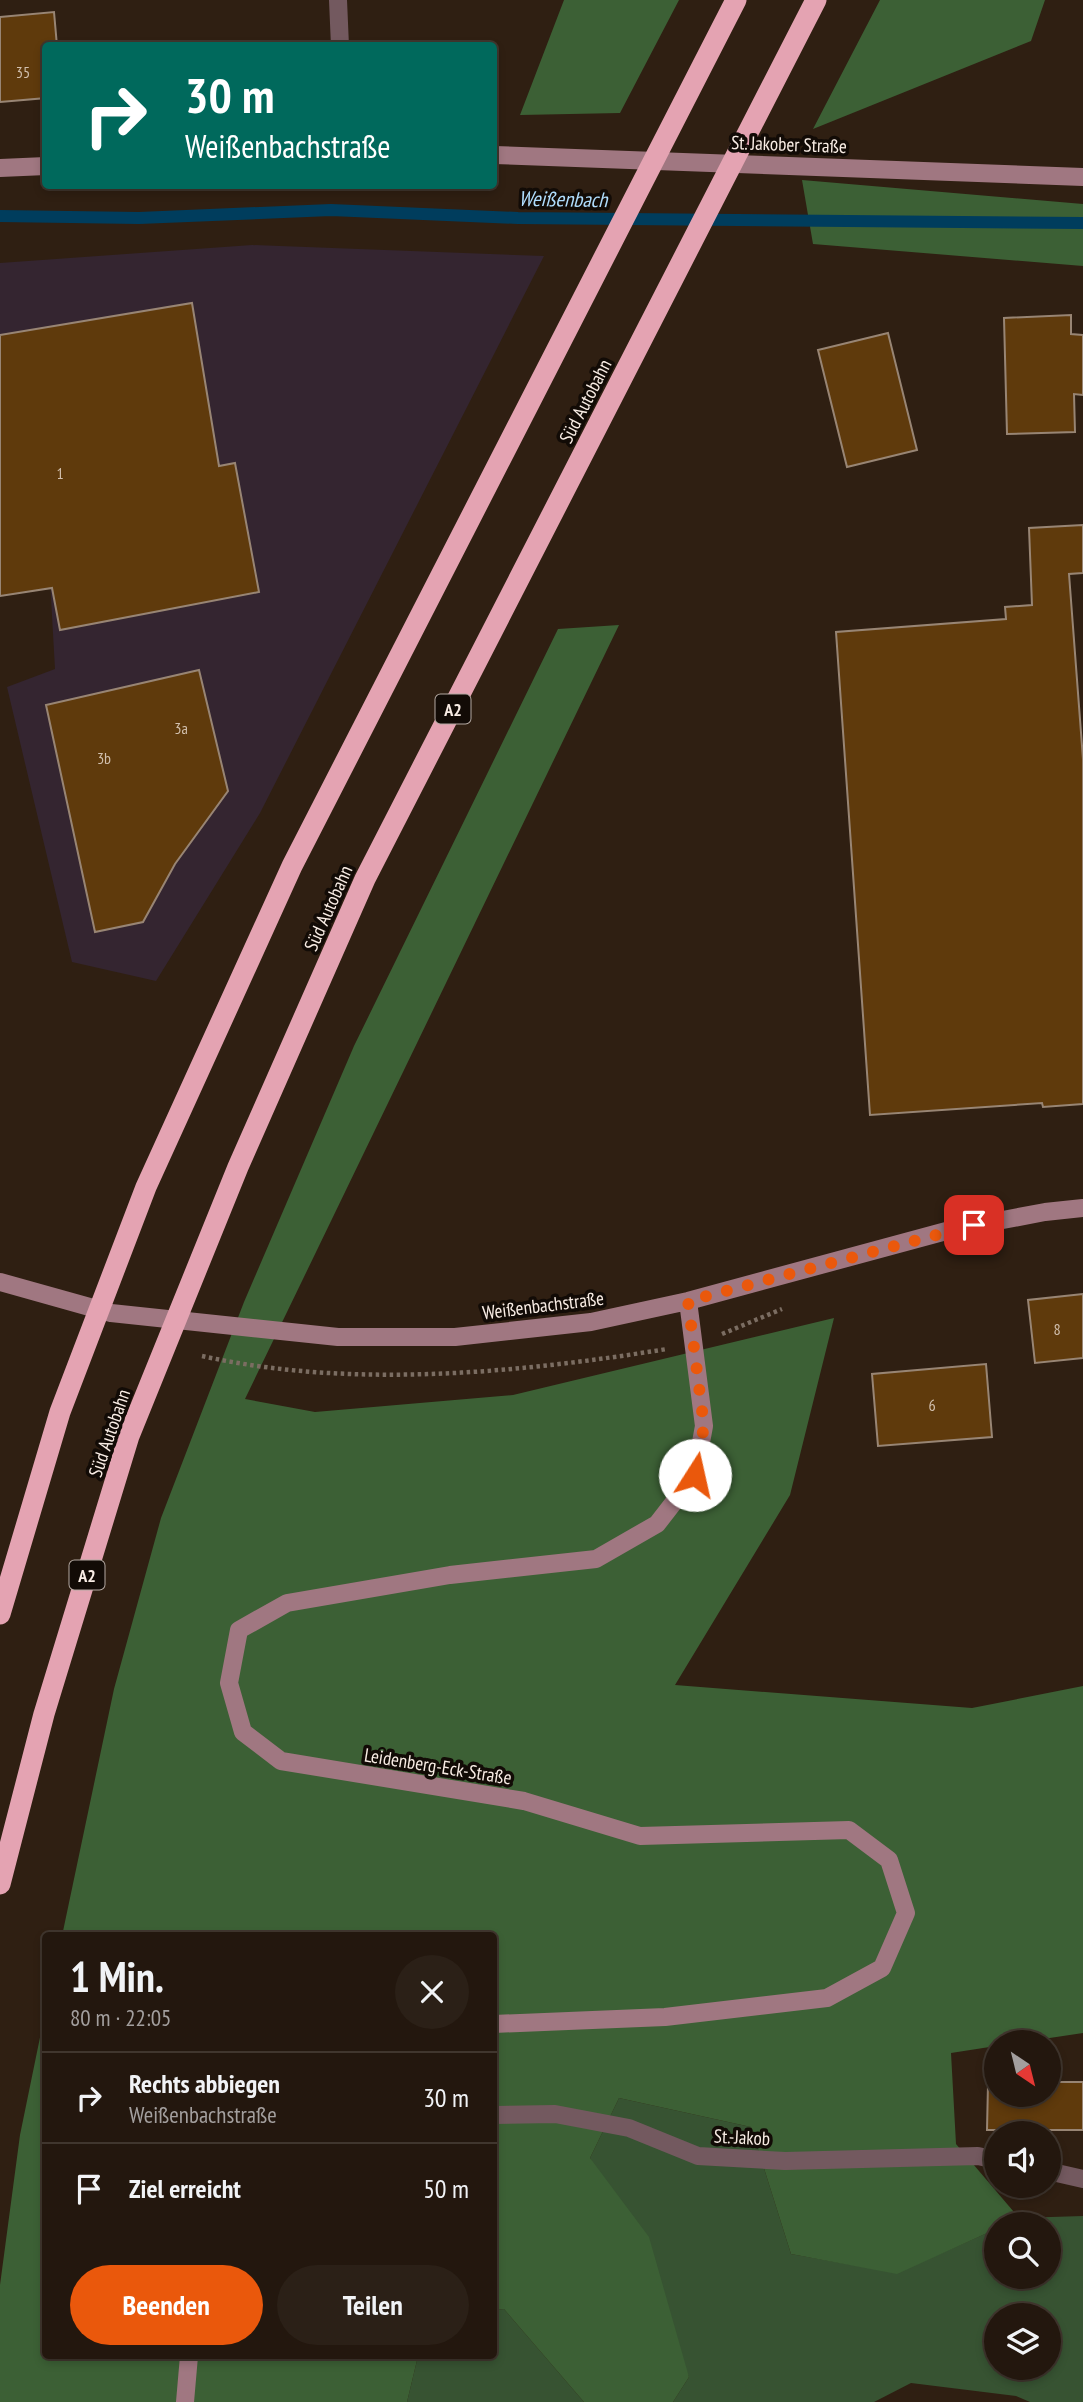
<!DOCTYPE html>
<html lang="de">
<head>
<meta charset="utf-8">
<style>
	body { margin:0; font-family:"PT Sans Narrow",sans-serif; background:#2b2017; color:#f1f3f6; height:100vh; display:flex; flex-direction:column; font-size:26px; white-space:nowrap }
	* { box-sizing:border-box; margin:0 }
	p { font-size:23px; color:#a39f9e }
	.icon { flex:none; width:38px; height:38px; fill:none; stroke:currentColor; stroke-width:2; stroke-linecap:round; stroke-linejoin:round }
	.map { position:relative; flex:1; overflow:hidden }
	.sheet { position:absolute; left:42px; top:1932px; width:455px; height:427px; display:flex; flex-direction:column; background:#23170e; border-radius:7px; box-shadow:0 4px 10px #0003,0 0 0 2px #40362e }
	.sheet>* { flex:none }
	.banner { position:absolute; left:42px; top:42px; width:455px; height:147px; border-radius:7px; box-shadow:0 4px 10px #0003,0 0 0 2px #40362e; background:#00695c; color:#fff; overflow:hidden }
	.needle { width:46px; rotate:145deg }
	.buttons { position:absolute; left:984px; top:2030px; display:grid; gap:14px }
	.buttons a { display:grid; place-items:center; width:77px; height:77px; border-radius:50%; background:#23170e; box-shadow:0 4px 10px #0003,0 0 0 2px #40362e; font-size:35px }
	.pin { position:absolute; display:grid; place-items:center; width:60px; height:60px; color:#fff; margin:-30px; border-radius:14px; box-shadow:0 4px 10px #0006 }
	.me { position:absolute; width:77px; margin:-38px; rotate:10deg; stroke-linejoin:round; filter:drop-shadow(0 0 5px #0008) }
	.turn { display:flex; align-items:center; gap:24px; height:147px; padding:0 28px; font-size:32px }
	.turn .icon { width:91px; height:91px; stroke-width:2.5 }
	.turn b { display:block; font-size:49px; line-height:60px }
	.round { display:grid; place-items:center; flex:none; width:74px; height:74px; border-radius:37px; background:#2b2017 }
	.headline { display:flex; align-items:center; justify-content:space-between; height:119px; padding:0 28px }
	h1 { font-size:42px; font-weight:800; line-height:52px }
	.button { display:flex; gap:14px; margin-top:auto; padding:14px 28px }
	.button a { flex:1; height:80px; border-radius:42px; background:#ea580c; color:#fff; font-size:28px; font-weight:800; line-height:80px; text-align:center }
	.button a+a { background:#2b2017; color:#f1f3f6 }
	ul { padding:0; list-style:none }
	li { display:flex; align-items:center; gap:21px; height:91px; padding:0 28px; border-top:2px solid #40362e }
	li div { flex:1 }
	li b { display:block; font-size:26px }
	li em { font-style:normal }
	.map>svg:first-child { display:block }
</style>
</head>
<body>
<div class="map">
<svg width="1083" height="2402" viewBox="0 0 1083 2402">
	<rect width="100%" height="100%" fill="#2f1f12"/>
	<path fill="#342530" d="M252,245L544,256L260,813L156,981L72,962L7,687L55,669L50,580L0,590V263Z"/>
	<path fill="#375332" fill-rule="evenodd" d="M619,2098L751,2127L791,2254L897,2273L996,2229V2277H1048V2224H1006L1019,2218L1083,2216V2402H1030L1016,2396L911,2383L874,2402H673L689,2377L590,2158ZM996,2315H1048V2368H996Z
		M504,2309L584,2402H407L418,2356H494V2310Z"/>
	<path fill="#3c6035" d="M564,0H679L620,113L520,115Z
		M880,0H1045L1031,41L813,129Z
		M802,180L1083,204V266L813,244Z
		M619,625L245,1399L315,1412L513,1395L834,1318L790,1495L675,1685L972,1708L1083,1686V2033L1023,2042H996V2046L951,2053L956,2144L1019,2218L1006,2224H996V2229L897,2274L791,2254L751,2127L619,2098L590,2158L649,2237L689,2377L673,2402H584L504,2309L494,2310V1936H62L114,1689L161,1518L244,1302L354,1046L558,629Z
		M45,2013L46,2356H418L407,2402H0V2285L20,2135Z"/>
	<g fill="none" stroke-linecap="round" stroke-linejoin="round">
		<path stroke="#003d5d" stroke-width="12" d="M0,216L139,218L331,210L518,218L1083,223"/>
	</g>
	<path fill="#5f3a0c" stroke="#988574" stroke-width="2" d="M54,12L57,46H46V98L0,102V17Z
		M192,303L219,466L235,463L259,592L60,630L52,588L0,596V335Z
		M1071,315V334L1083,335V395L1074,394L1075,432L1007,434L1004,318Z
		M888,333L917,450L847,467L818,350Z
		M1083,525V573L1069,574L1083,759V1104L1043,1107L1042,1103L870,1115L836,632L1006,619L1005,607L1032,605L1029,528Z
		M199,670L228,791L175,864L143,922L95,932L46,705Z
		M1083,1294V1358L1035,1363L1028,1300Z
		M986,1364L992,1437L878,1446L872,1374Z
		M1048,2082H1083V2130H987L988,2084H996V2095H1048Z"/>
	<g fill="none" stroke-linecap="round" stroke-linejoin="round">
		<path stroke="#7b6d62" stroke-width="4.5" stroke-dasharray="3.5 3.5" stroke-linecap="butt" d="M722,1334L782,1309
			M202,1356C351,1389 517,1373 667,1349"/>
		<path stroke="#73595f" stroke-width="18" d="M338,0L340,46
			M494,2115L555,2114L629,2128L698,2156L785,2161L978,2156L996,2160
			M1048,2171L1083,2179"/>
		<path stroke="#a07781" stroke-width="18" d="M494,155L1083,177
			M0,168L46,166
			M0,1282L111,1313L338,1337H455L591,1322L688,1301L950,1230L1045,1212L1083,1208
			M494,2024L665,2017L827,1998L882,1968L906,1913L889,1860L849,1830L640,1836L524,1801L281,1761L243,1732L229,1683L239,1630L287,1603L450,1575L596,1559L657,1524L695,1475L704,1426L688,1301
			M185,2402L189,2356"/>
		<path stroke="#e4a3b2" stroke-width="21" d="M0,1614L60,1412L146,1187L292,866L736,0
			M0,1884L44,1714L129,1436L238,1167L365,879L816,0"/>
	</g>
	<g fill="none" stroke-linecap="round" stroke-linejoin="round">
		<path stroke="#ea580c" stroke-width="12" stroke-dasharray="0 21.6" d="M695,1475L704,1426L688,1301L974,1225"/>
	</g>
	<g text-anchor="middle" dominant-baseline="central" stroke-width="7" stroke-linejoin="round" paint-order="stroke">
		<g font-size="16" fill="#d2c0af">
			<text x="23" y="72">35</text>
			<text x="60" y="473">1</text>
			<text x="181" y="728">3a</text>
			<text x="104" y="758">3b</text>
			<text x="1057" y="1329">8</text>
			<text x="932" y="1405">6</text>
		</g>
		<g fill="#120b06" stroke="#b4a9a2" stroke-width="2">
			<rect x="435.5" y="694.5" width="35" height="29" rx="5"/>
			<rect x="69.5" y="1560.5" width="35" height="29" rx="5"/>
		</g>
		<g font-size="18" font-weight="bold" fill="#f9ede5">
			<text x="453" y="709">A2</text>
			<text x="87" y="1575">A2</text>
		</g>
		<g font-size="19" fill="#f9ede5" stroke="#120b06">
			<text transform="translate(789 144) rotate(2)">St. Jakober Straße</text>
			<text transform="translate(585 401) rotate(-63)">Süd Autobahn</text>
			<text transform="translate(328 908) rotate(-66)">Süd Autobahn</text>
			<text transform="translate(543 1305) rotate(-7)">Weißenbachstraße</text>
			<text transform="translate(109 1433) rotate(-71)">Süd Autobahn</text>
			<text transform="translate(438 1766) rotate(9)">Leidenberg-Eck-Straße</text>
			<text transform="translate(742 2137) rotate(3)">St.-Jakob</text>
		</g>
		<g font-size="21" font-style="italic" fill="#afdcfc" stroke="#120b06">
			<text transform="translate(563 199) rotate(1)">Weißenbach</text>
		</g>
	</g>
</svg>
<div class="buttons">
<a><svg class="needle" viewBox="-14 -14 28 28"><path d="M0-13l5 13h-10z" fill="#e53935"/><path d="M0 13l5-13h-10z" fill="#a39f9e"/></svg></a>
<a><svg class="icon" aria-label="sound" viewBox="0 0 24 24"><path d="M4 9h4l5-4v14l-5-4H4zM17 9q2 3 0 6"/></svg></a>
<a><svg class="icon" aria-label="search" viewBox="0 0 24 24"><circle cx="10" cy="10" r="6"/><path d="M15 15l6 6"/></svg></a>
<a><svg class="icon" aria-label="layers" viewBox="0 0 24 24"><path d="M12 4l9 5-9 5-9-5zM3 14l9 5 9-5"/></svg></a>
</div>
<div class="pin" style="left:974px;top:1225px;background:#d93025"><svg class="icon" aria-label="arrive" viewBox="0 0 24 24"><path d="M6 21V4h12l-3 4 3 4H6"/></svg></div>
<svg class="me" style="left:695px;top:1475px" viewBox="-20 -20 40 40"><circle r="19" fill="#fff"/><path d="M0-13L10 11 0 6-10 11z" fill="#ea580c"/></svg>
<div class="banner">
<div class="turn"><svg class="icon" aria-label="right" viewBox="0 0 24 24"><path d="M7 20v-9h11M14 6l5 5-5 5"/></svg><div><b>30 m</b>Weißenbachstraße</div></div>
</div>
<section class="sheet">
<div class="headline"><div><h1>1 Min.</h1><p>80 m · 22:05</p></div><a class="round"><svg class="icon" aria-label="close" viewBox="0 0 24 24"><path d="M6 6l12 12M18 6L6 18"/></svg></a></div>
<ul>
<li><svg class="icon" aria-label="right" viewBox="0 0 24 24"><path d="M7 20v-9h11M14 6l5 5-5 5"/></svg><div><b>Rechts abbiegen</b><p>Weißenbachstraße</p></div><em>30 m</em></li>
<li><svg class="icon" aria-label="arrive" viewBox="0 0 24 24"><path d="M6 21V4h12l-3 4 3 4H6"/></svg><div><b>Ziel erreicht</b></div><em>50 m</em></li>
</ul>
<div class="button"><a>Beenden</a><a>Teilen</a></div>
</section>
</div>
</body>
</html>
